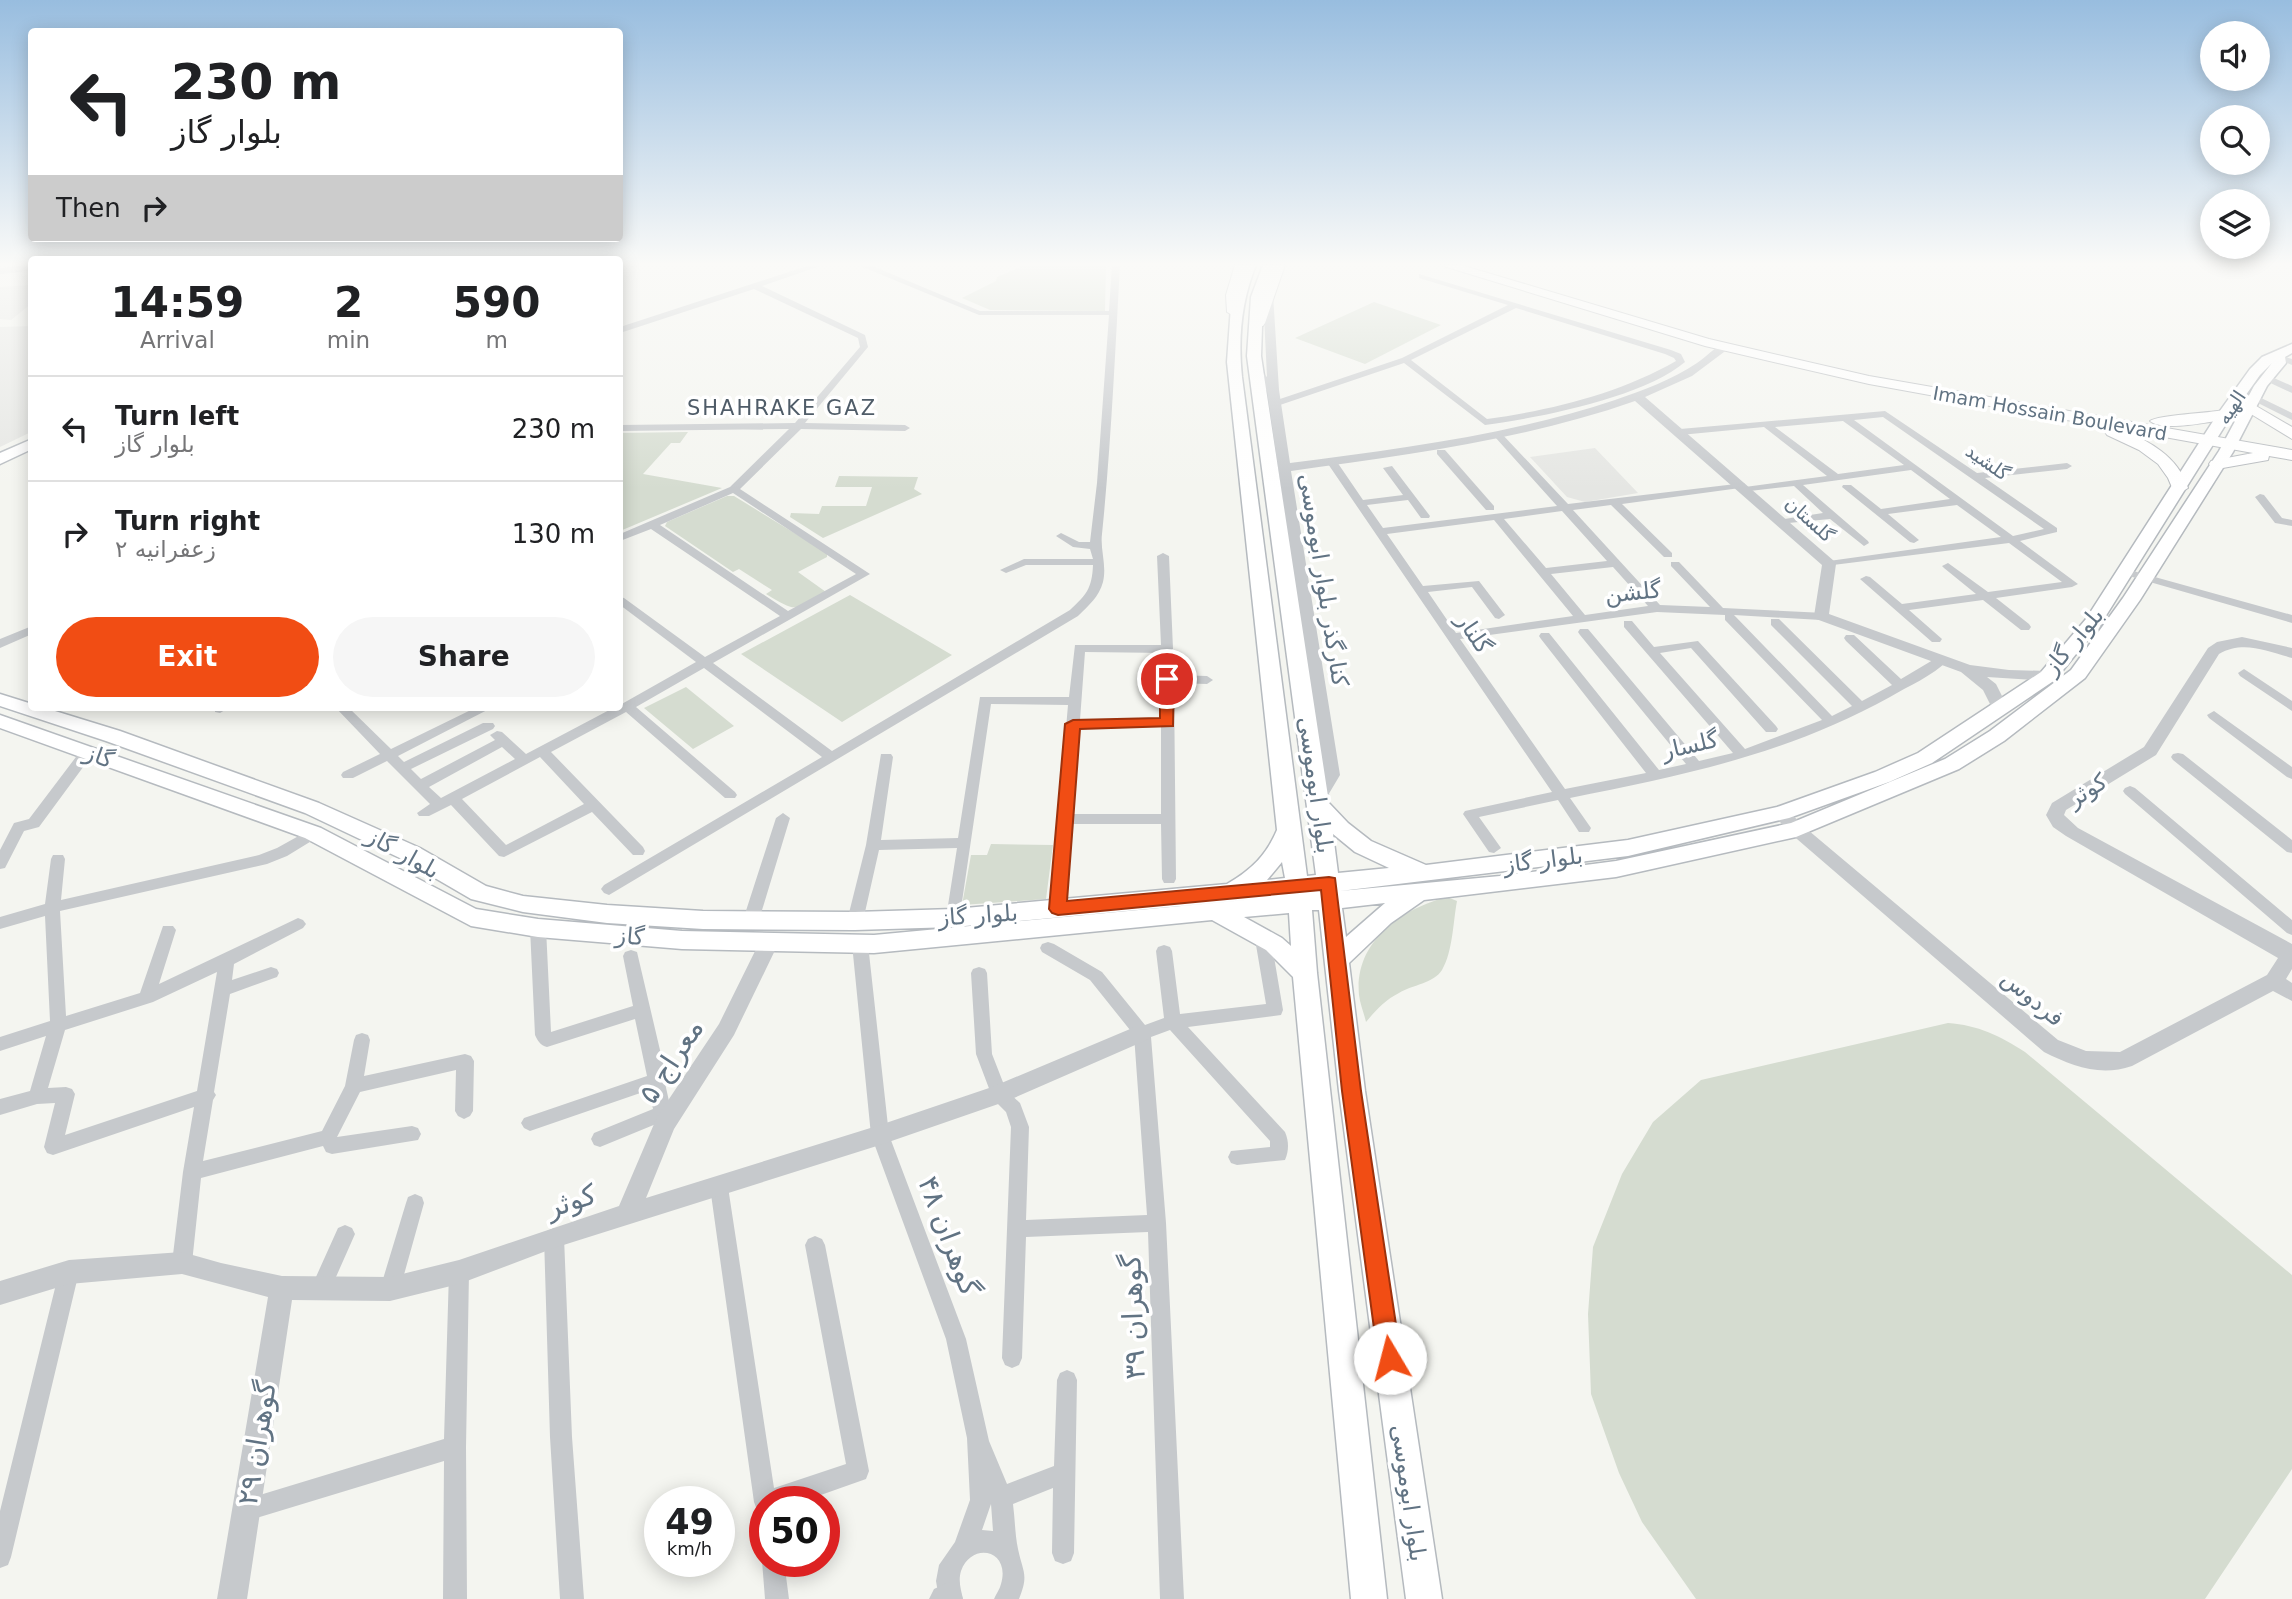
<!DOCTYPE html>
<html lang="en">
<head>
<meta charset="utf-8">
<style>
	body { margin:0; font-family:"DejaVu Sans","Noto Sans Arabic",sans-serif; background:#f6f6f6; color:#202124; height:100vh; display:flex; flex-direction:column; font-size:26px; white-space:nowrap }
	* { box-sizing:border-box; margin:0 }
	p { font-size:23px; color:#757577 }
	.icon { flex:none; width:38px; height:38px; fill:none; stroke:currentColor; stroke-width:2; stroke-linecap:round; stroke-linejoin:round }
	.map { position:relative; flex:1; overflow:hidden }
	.panel { position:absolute; left:28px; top:256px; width:595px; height:455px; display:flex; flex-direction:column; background:#fff; border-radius:7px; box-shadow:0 4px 18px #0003 }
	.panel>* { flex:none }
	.top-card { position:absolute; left:28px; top:28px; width:595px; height:214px; border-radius:7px; box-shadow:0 4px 18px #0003; background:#fff; color:#202124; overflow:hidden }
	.tools { position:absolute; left:2200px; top:21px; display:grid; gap:14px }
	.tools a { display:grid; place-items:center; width:70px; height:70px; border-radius:50%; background:#fff; box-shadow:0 4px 18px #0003; font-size:35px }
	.speed { position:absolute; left:644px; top:1486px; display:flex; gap:14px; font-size:35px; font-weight:700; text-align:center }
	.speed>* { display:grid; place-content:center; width:91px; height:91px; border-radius:50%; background:#fff; box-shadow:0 4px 18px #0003; line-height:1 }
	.speed small { font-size:18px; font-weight:400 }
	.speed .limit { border:10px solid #d22; background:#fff; color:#111 }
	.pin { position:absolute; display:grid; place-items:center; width:60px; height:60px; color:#fff; margin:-30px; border:4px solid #fff; border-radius:50%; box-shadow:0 2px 7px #0007 }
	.me { position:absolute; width:77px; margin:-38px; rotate:352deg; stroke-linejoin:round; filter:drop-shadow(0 0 5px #0008) }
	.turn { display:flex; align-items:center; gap:24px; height:147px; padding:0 28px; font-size:32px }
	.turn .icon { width:91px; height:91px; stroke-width:2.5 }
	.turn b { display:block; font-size:49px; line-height:60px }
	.then { display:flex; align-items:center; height:66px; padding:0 28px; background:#0003; gap:14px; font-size:26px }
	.eta { display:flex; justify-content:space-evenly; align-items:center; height:119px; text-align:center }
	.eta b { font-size:42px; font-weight:600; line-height:49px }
	.cta { display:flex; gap:14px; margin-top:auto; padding:14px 28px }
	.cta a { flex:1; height:80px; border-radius:42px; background:#f14d14; color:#fff; font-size:28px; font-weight:600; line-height:80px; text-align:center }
	.cta a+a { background:#f6f6f6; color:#202124 }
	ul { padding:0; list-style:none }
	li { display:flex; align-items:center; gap:21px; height:105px; padding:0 28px; border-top:2px solid #e0e0e0 }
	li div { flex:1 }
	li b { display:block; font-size:26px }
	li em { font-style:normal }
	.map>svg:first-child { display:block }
</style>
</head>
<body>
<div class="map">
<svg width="2292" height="1599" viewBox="0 0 2292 1599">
	<rect width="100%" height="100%" fill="#f4f5f0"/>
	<path fill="#e5e6e3" d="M31,285V304L11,320L0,319V287Z
		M32,326L31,432L0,447V327Z
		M1595,448L1638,493L1585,502L1567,497L1530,457Z"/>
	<path fill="#d5dcd0" d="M1025,265H1106L1105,311L990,310L962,298L996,281L997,277Z
		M1374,302L1441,325L1365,364L1295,338Z
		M688,432L680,443H671L643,474L722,488L620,531V433Z
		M839,476L918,477L914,489L922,494L823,538L790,517L791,513L819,514L822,506H866L872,487H835Z
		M727,496H734L827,553V557L798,572L826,592C793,610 799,614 766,594L772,590L739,569L733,572L665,526L667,522Z
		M850,595L952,655L842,722L741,654Z
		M686,687L734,726L693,749L644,708Z
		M991,844L1053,845L1046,899L962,905L971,855H987Z
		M1447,897L1457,901C1453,922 1453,951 1442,970C1434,983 1412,985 1399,993C1385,1000 1376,1010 1366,1022C1364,1013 1360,1004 1359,995C1354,942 1401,909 1447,897Z
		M1948,1023C1978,1025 2000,1036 2025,1052L2292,1275V1469L2205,1599H1696L1642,1522L1619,1473L1591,1394L1588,1314L1593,1247L1622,1174L1653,1122L1701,1080Z"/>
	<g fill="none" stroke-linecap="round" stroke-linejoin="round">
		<g stroke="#b5babf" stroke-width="3">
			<path id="secondary" d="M1244,265H1256C1241,302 1238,338 1242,377L1307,876L1316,875L1247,356L1251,297L1263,265H1275L1263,297L1261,356L1329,803L1348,823L1371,841L1426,865L1628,840L1777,807L1875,772L1918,753L2041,672L2086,619L2217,415L2250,369L2262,357L2292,344V353L2285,357L2286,363L2267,386L2233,452L2140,600L2085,678L2004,741L1959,769L1796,837L1616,877L1424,900L1391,923L1349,963L1365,1091L1442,1599H1406L1339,1091L1319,910H1312L1317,973L1387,1599H1351L1293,977L1266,950L1212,920L874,953L682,949L538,937L471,926L305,838L0,728V715L321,828L476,909L538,919L682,931L874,935L1287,896L954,927L855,930L703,929L607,923L523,912L471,899L404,860L305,813L106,741L0,706V694L32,704V707H42L120,731L319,803L420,848L486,886L523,896L607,905L703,911L855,912L954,909L1227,884C1251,870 1266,856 1277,830L1227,362L1231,306ZM2272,363L2254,386L2219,451L2123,598L2071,670L1990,731L1945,759L1791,823L1616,861L1500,876L1340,891L1628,856L1789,818L1889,782L1932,763L2055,680L2102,622L2231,416L2260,375ZM1333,834L1355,852L1389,868L1338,873ZM1282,862L1285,878L1267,880ZM1385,903L1346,937L1342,908ZM1289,913L1291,946L1282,938L1244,917Z
				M32,439V449L0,464V453Z"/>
		</g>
		<g stroke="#b6babe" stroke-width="2">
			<path id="primary" d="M1235,265H1247L1240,295L1241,312L1234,316L1227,312L1226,295Z
				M1273,265H1285L1265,323L1263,326H1253L1251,323Z
				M1440,265H1461L1709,339L1869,376L2292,450V460L2269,456L2268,460L2217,469L2211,467L2209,464L2211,461L2253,453L2120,429C2149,441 2178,456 2188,488L2180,493L2174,492L2168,478L2158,464L2139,450L2107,435L2105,432L2111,428L1869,384L1705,346Z
				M2251,403L2292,427V439L2246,411L2243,408Z
				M2224,410L2229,412L2232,415L2229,418C2213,422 2162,432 2150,421C2157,415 2210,413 2224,410Z"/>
		</g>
		<path fill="#c6c9cc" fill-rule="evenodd" d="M810,265H823L762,286L865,335L868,347L805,423L905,425L910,428L905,431L801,429L740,489L870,574L713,663L832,751L1070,610C1086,595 1092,589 1093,565H1026L1006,573L1000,570L1024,559H1093L1090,549L1073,547L1056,536L1061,533L1079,542H1090L1097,483L1109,315H979L858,265H870L980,311H1109L1112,265H1120C1115,355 1111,445 1102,534C1100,550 1107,565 1103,582C1099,597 1089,605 1078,616L609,895L604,893L601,889L604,885L822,757L704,668L636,707L735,792L737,795L735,798H725L626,712L551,752L643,847L645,851L643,855H633L592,812L504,857L499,856L451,805L429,816H419L417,813L430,804L387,761L353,778H343L341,775L343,772L380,754L335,707H348L391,749L477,707H493L398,756L404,762L483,723H493L495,726L493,729L411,769L421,779L495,740L490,735L497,731L502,732L526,754L615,707H620V705L696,662L620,605V597L624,598L705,657L780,616L651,529L620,541V534L730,487L789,429L620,431V425L795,423L860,347L858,338L754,289L623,332H620V327ZM733,493L856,574L788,611L660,525ZM502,747L515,759L441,798L429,787ZM540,757L584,804L506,845L462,799Z
			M1419,274L1671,350L1681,354L1685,362C1644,397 1539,418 1485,425L1404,363L1277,406H1271V402L1402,358L1508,305L1419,278ZM1516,308L1665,354L1674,358L1676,361C1618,394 1552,410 1487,419L1411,360Z
			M2275,354L2292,359V365L2275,358Z
			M2267,375L2292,386V393L2264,380L2262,378Z
			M2255,395L2292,413V420L2252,400L2250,398Z
			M1885,411L1977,473L2067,463L2072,466L2067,469L1985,478L2057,528V532L2020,541L2078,584L2072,587L1996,598L2029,624L2031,627L2029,630H2021L1983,600L1909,610L1942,639L1940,642H1932L1860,579L1866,576L1870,577L1902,604L1976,594L1944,568L1942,566L1948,563L1988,592L2062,582L2009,543L1825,566V562L1829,561L2001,537L1957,505L1888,514L1919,540L1914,543L1910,542L1842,487L1843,485H1851L1881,509L1950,499L1911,470L1803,485L1868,541L1869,543L1864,546L1830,519L1778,524V520L1823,513L1794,486L1741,492V488L1745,487L1827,476L1764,427L1680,435L1675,432L1680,429ZM1883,417L2044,529L2013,536L1854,420ZM1843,421L1904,465L1838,474L1775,427Z
			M1498,432L1501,433L1568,504L1744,483L1745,485L1740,488L1622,504L1672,553V557H1664L1611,505L1573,510L1660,605L1710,607L1671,566V562H1679L1723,608L1825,613L1827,616L1821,620L1734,615L1832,716L1852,706L1771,625V619H1779L1862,701L1892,685L1846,641L1844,638L1846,635H1854L1901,679L1938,657H1946L1948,660C1933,676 1908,686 1890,697C1787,754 1685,775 1570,798L1591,828L1589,832H1579L1558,800L1479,817L1501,848L1494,853L1489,852L1463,814L1465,811L1552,792L1326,461L1335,459L1363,500L1403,495L1383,468L1392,466L1430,516L1429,518H1421L1408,500L1367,505L1383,528L1557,506L1495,437V433ZM1562,511L1607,561L1546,568L1504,519ZM1494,520L1573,616L1456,633L1428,592L1472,587L1495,618L1499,619L1505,615L1479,581L1423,586L1387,534ZM1613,567L1648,606L1585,615L1551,574ZM1657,612L1725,615V620L1822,720L1745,749L1660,653L1691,648L1766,732H1776L1778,729L1776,726L1698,641L1654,647L1632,621H1624V627L1733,753L1699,761L1588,629H1580L1578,632L1580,635L1686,764L1659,770L1549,633H1541L1539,636L1541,639L1646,773L1565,789L1460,639Z
			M1437,450H1445L1494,506V510H1486L1437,454Z
			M2260,494L2264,495L2282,518L2292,520V526L2275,523L2255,497Z
			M1163,553L1169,556L1173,649L1167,653L1085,652L1080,720L1161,719L1163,659L1167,658L1173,662V675L1207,676L1213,680L1207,684L1174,683L1176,879L1174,883H1164L1162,879L1161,824H1072L1066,916L1063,920H1053L1050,916L1068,705L991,704L959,922H949L946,918L957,848L879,850L863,921L860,925H850L847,921L866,845L881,754H891L893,757L881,840L958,838L980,697H1069L1075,645H1161L1157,556ZM1161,727V814H1073L1079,728Z
			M2126,569L2292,615V623L2122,574V570Z
			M32,626V634L0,648V639Z
			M2244,669L2292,701V711L2240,676L2238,673Z
			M215,707H230L220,713L215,712Z
			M2214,711L2292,767V779L2287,777L2209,718L2207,715Z
			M87,748L92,749L94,752L92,755L39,827L24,831L5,868L0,869V850L14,823L29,819L82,749Z
			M2178,753L2183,754L2292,840V853L2287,852L2173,760L2171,757L2173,754Z
			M2130,786L2135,788L2292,920V935L2287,933L2125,794L2123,791L2125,788Z
			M783,813L790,818L759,920L756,924H746L743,920L776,818Z
			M313,828L320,833L318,837L287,856L267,864L60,911L66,1016L140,993L163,926H173L176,930L159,984L298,918L303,920L306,924L303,928L234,964L232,980L271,967L277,969L279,973L277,977L230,994L214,1092L216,1095L213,1100L203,1161L322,1131L345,1086L354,1040L356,1035L362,1033L368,1035L370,1040L364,1076L465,1054L471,1056L474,1061L473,1111L470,1116L464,1119L458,1116L455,1111L456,1070L360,1092L337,1137L412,1126L418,1128L421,1134L418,1140L332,1154L326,1152L323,1146L201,1178L192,1263L189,1270L182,1272L175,1270L172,1263L183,1172L194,1107L53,1155L47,1153L44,1147L55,1103L37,1104L0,1115V1099L30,1091L46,1036L0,1051V1037L50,1021L45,916L0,929V917L45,904L51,859L53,855H63L65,859L61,900L259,855L277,848ZM217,972L197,1091L65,1135L75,1094L72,1089L66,1087L48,1088L65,1030L153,1002Z
			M538,922L543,924L546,928L551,1032L633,1006L623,956L625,952L631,950L637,952L667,1080L665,1083L674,1124L671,1129L665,1132L659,1129L656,1124L600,1147L594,1145L591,1139L594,1133L653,1109L649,1090L530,1131L524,1128L521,1123L524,1118L647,1076L635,1019L547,1047C540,1045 538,1041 535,1035L530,928L533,924Z
			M860,938L866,940L868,944L889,1135L966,1339L989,1441L1007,1484L1054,1466L1057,1380L1060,1373L1067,1370L1074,1373L1077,1380L1074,1553L1071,1561L1063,1564L1055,1561L1052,1553L1053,1488L1013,1504C1015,1519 1015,1535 1018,1549C1023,1573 1029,1574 1019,1599H994C996,1594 1000,1589 1001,1584C1011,1550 972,1541 961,1571C958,1581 961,1590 963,1599H939L936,1581L939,1565L955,1542L970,1500L967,1438L946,1339L871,1135L852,944L854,940ZM991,1504L993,1531L982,1530Z
			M1264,939L1270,941L1272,945L1283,1010L1281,1015L1188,1027L1285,1132C1289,1141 1289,1151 1285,1160L1237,1165L1231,1163L1228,1157L1231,1151L1270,1147V1141L1170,1030L1151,1037L1166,1223L1184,1599H1160L1148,1232L1026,1237L1022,1358L1019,1365L1012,1368L1005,1365L1002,1358L1011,1127L1006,1112L993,1099L976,1054L971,973L973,969L979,967L985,969L987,973L992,1054L1006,1090L1020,1103L1029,1127L1026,1220L1147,1215L1134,1035L1090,980L1042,952L1040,948L1042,944L1048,942L1054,944L1102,972L1145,1025L1164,1018L1156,951L1158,947L1164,945L1170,947L1172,951L1180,1014L1266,1004L1256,945L1258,941Z
			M719,1179L726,1181L728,1187L774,1488L846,1464L805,1245L808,1239L815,1236L822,1239L825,1245L869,1471L866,1479L801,1502H765V1513L757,1510L754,1502L710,1187L712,1181Z
			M415,1194L422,1197L424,1203L400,1289L397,1296L390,1298L383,1296L380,1289L406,1203L408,1197Z
			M345,1225L352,1228L355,1234L328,1295L321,1297L314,1295L311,1288L338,1228Z
			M554,1228L561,1231L564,1237L572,1437L584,1599H560L550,1437L544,1237L547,1231Z
			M69,1263L76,1265L79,1272L11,1557L8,1565L0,1568V1511L59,1272L62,1265Z
			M459,1263L466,1265L469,1272L466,1447L467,1599H443L444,1461L247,1521L239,1518L236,1510L239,1502L247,1499L444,1439L449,1272L452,1265Z
			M765,1553V1561H784L789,1599H765L762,1561Z"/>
		<path fill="#c6c9cc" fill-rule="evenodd" d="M32,265V271L0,274V268Z
			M1268,291L1273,294L1279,390L1290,463C1399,449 1510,435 1615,400C1643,390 1672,380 1697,363C1707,357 1717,343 1728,345V349L1692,376L1645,397L1834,561L1836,564L1829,614L1970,665L2009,670L2048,671L2056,676L2048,681L1987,677L1996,684L2009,710L2001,715L1995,714L1983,690L1961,672L1816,619L1814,616L1822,565L1635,401C1524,440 1407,455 1291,471L1340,775L1324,802H1312L1309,798L1322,775L1267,391L1250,372L1260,370L1267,377L1263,294Z
			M2242,637L2292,648V658C2267,651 2243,640 2219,654L2156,755L2066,810L2064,815L2078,828L2292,944V969L2286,979L2292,983V1001L2273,991L2132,1066C2100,1077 2072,1066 2044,1052L1790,833L1772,813L1775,809H1787L1802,825L2058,1040L2086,1051L2120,1052L2267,975L2278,958L2066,836L2053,827L2046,815L2052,803L2144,747L2208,648L2217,642Z
			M769,935L776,937L779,942L734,1035L674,1129L646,1198L880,1125L992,1087L1142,1024L1149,1027L1152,1033L1149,1039L1007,1101L880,1145L554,1248L459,1284L390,1301L292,1300L247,1599H217L268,1297L182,1274L69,1284L0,1305V1281L69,1260L182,1252L221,1263L282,1276L390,1277L459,1260L619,1206L657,1117L719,1024L762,937Z
			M949,1582L959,1587L963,1599H929L934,1589Z"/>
		<use href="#secondary" fill="#fff" fill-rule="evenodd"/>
		<use href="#primary" fill="#fff" fill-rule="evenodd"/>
	</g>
	<linearGradient id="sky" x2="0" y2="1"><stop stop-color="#98bddf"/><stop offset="0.54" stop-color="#fafaf8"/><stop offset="1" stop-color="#fafaf8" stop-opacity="0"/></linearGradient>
	<rect width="2292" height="489" fill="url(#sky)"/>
	<path fill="#f14d14" stroke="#9d320d" stroke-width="2" d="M1167,674L1174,679L1173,726L1080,729L1067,901L1329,877L1335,878L1361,1091L1401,1358L1398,1366L1390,1370L1381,1366L1378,1358L1342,1091L1321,890L1058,915L1052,913L1049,909L1065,724L1073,720L1160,718V679Z"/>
	<g text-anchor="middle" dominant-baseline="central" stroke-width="7" stroke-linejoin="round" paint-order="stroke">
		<g font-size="19" fill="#617383" stroke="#fff">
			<text transform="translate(2231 407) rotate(-56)">الهیه</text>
			<text transform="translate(2050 413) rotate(10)">Imam Hossain Boulevard</text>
			<text transform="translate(1988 462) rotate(35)">گلشید</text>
			<text transform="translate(1810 519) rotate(42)">گلستان</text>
		</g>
		<g font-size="21" letter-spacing="2" fill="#4f5c68" stroke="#fff">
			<text x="782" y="408">SHAHRAKE GAZ</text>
		</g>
		<g font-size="23" fill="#617383" stroke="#fff">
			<text transform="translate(1324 580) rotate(81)">کنارگذر بلوار ابوموسی</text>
			<text transform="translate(1633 592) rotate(-6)">گلشن</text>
			<text transform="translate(1474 633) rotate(56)">گلنار</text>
			<text transform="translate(2073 641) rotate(-50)">بلوار گاز</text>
			<text transform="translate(1690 745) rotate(-13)">گلسار</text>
			<text transform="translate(99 756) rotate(20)">گاز</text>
			<text transform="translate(1316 785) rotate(82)">بلوار ابوموسی</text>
			<text transform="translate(2087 790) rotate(-32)">کوثر</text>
			<text transform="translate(403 853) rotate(29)">بلوار گاز</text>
			<text transform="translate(1543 860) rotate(-7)">بلوار گاز</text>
			<text transform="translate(978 915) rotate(-4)">بلوار گاز</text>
			<text transform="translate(630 936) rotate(5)">گاز</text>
			<text transform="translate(2033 998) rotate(40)">فردوس</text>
			<text transform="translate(1409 1493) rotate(82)">بلوار ابوموسی</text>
		</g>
		<g font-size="28" fill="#617383" stroke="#fff">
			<text transform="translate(671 1061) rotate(-57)">معراج ۵</text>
			<text transform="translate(571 1201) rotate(-18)">کوثر</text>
			<text transform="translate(949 1236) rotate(69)">گوهران ۴۸</text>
			<text transform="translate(1133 1317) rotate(-92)">گوهران ۳۹</text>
			<text transform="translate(257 1443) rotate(-81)">گوهران ۲۹</text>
		</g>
	</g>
</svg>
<div class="tools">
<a><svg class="icon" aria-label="sound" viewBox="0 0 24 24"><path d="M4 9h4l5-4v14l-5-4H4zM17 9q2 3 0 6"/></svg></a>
<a><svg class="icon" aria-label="search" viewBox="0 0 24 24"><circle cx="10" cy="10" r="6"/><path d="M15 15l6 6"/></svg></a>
<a><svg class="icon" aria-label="layers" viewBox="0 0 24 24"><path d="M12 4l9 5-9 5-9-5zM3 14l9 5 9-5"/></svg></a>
</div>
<div class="speed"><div>49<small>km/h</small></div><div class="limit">50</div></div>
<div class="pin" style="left:1167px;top:679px;background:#d93025"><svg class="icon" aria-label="arrive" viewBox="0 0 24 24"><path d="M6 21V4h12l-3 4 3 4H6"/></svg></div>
<svg class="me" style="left:1390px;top:1358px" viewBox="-20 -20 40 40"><circle r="19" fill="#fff"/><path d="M0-13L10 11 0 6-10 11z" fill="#f14d14"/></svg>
<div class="top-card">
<div class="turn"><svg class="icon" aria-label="left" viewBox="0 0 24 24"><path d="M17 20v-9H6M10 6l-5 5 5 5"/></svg><div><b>230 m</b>بلوار گاز</div></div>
<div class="then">Then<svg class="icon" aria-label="right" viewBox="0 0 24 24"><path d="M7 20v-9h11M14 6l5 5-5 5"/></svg></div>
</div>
<section class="panel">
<div class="eta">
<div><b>14:59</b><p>Arrival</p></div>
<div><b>2</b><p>min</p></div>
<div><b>590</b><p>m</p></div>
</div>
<ul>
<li><svg class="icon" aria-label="left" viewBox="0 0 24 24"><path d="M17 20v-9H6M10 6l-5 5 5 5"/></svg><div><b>Turn left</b><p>بلوار گاز</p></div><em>230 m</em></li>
<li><svg class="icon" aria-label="right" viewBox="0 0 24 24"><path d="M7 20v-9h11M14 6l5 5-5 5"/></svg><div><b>Turn right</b><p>زعفرانیه ۲</p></div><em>130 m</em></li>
</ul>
<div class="cta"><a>Exit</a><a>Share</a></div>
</section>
</div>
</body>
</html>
